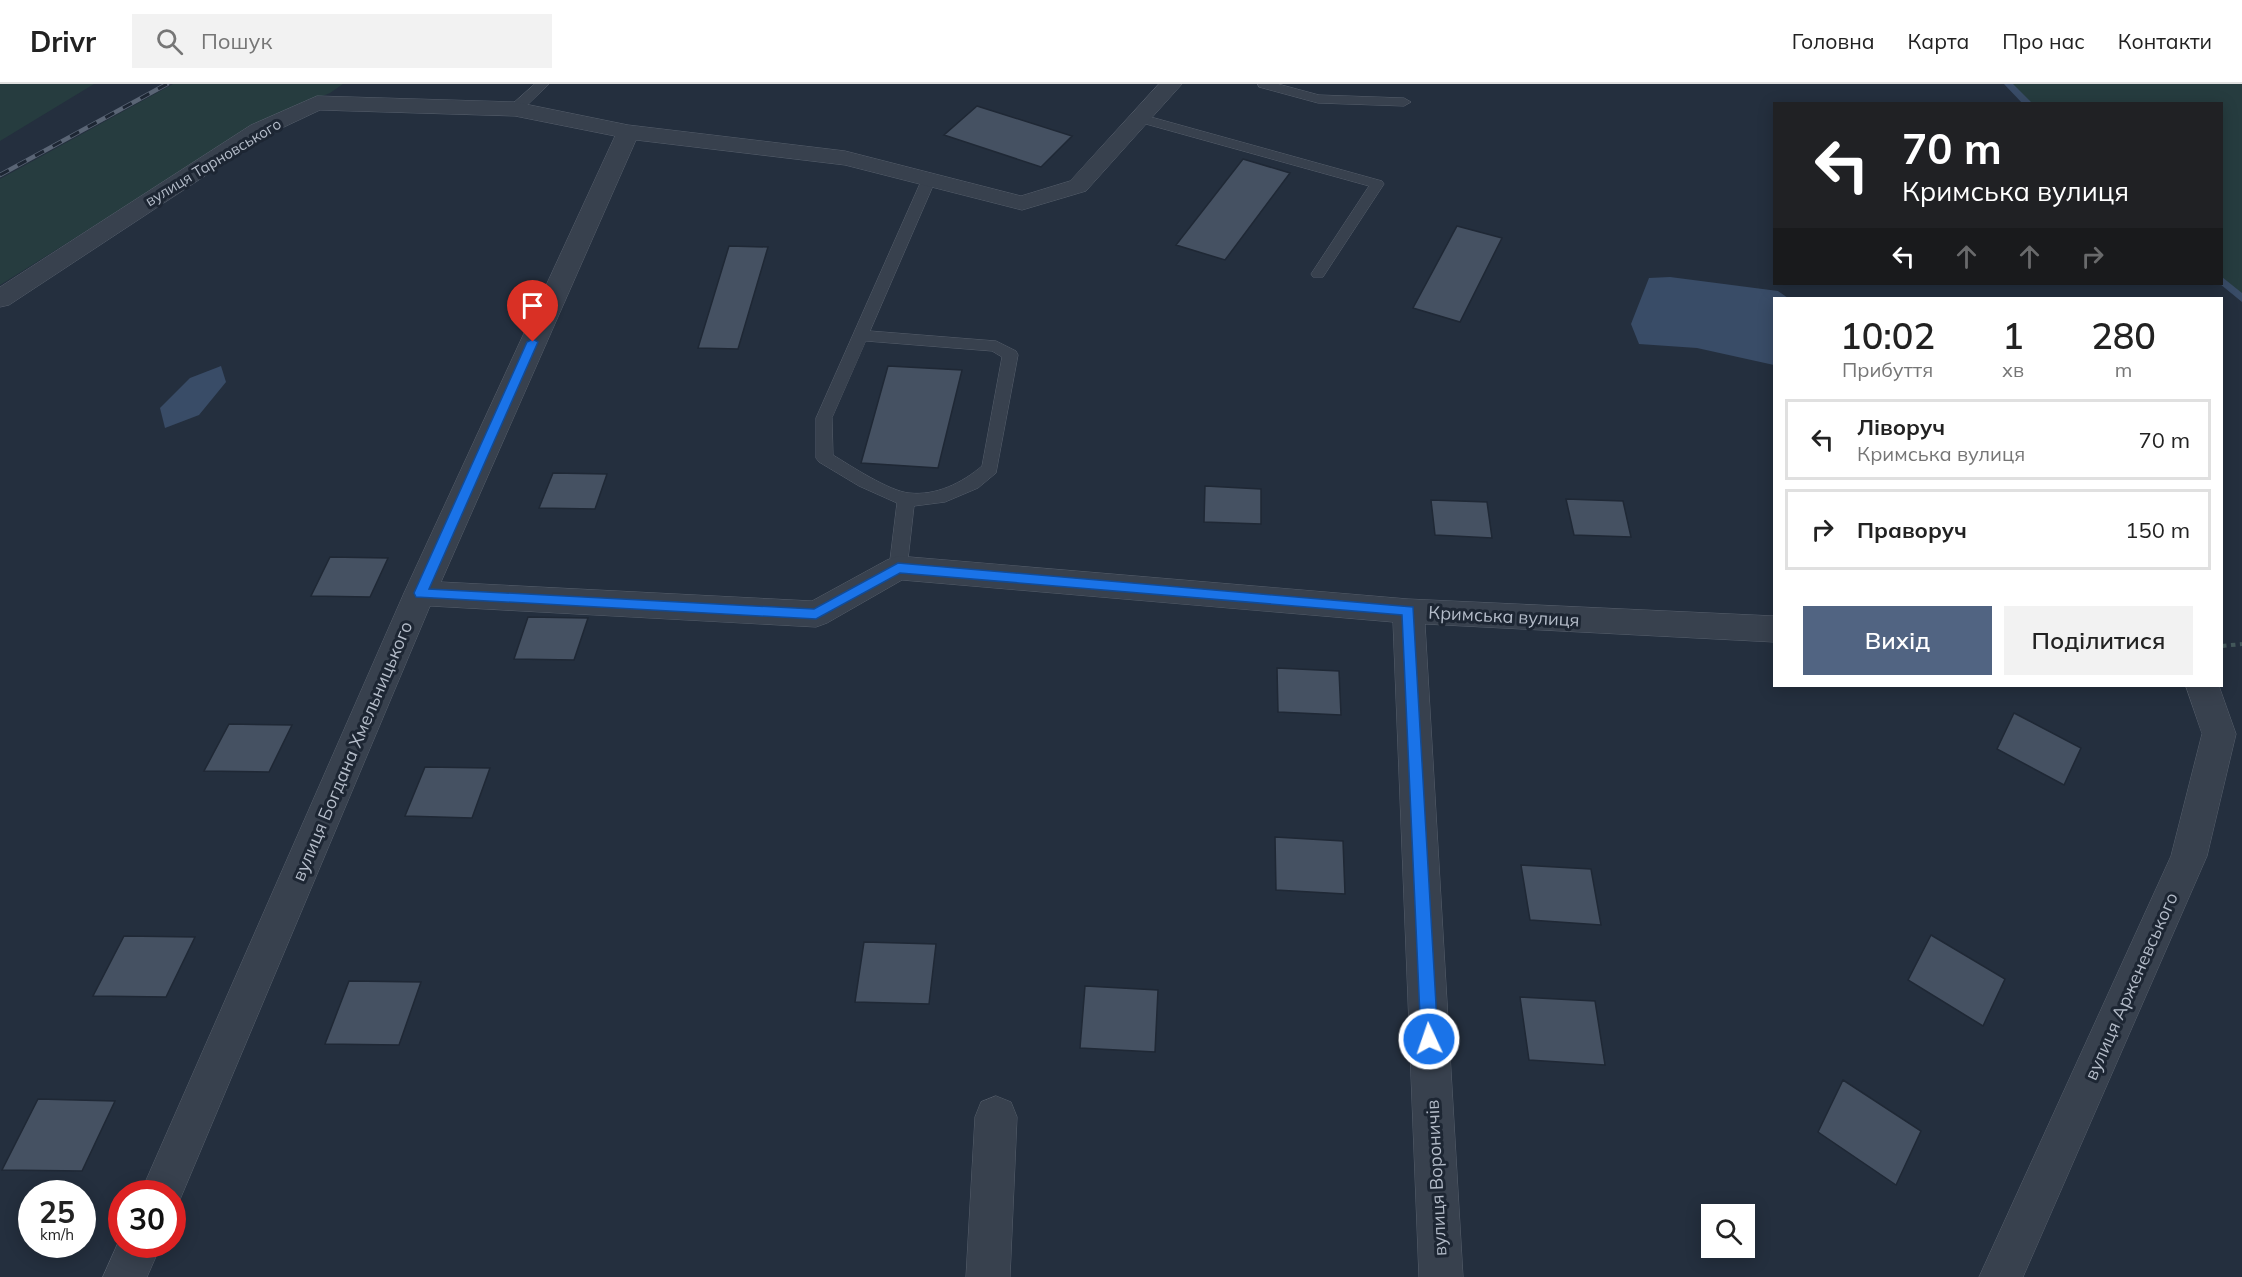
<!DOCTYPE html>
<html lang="uk">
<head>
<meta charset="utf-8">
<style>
	body { margin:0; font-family:Mulish,sans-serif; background:#f2f2f2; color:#222; height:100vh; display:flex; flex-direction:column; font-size:22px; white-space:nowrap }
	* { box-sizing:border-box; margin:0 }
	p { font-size:20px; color:#767676 }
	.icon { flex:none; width:33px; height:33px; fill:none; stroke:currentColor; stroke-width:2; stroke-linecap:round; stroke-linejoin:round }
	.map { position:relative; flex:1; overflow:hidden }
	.side { position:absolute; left:1773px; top:213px; width:450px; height:390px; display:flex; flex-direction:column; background:#fff; border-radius:0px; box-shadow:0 3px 15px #0003 }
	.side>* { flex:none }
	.hud { position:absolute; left:1773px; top:18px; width:450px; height:183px; border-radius:0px; box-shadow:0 3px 15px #0003; background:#202124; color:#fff; overflow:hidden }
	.tools { position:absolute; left:1701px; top:1120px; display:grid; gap:12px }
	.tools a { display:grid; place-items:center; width:54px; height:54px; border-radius:0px; background:#fff; box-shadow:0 3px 15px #0003; font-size:30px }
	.speed { position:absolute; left:18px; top:1096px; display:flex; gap:12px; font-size:30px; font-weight:700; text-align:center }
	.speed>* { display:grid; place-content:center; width:78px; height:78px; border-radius:50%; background:#fff; box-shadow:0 3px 15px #0003; line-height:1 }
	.speed small { font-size:15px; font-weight:400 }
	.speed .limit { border:9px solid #d22; background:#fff; color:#111 }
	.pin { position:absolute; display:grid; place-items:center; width:51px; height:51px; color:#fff; margin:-62px -26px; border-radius:50% 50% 50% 0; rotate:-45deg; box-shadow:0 0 6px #0007 }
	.pin .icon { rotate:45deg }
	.me { position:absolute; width:66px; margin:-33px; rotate:357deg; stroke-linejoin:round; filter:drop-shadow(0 0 4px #0008) }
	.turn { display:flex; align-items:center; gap:21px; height:126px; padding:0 30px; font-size:27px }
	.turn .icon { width:78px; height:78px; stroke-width:2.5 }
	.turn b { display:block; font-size:42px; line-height:51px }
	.lanes { display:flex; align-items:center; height:57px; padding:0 30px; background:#0003; justify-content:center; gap:30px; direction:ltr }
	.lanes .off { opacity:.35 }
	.eta { display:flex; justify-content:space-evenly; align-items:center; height:102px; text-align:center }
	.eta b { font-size:36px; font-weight:600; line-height:42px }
	.cta { display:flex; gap:12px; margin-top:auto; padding:12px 30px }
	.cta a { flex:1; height:69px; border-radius:0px; background:#516482; color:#fff; font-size:24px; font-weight:600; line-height:69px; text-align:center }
	.cta a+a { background:#f2f2f2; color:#222 }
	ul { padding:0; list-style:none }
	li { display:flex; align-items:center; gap:18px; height:81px; margin:0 12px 9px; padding:0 18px; border:3px solid #e0e0e0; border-radius:0px }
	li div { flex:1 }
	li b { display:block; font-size:22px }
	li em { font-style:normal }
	header { display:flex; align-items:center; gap:36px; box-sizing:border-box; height:84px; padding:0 30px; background:#fff; border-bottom:2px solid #e0e0e0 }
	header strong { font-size:28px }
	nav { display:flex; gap:33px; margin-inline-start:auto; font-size:21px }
	.search { width:420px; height:54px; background:#f2f2f2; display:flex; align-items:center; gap:15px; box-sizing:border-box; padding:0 21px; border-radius:0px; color:#767676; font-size:22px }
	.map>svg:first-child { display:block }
</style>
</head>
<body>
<header>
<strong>Drivr</strong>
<div class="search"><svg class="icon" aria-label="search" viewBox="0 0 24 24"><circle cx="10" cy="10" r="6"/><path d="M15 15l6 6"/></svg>Пошук</div>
<nav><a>Головна</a><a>Карта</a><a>Про нас</a><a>Контакти</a></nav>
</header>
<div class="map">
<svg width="2242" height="1193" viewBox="0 0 2242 1193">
	<rect width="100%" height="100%" fill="#242f3e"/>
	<path fill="#263c3f" d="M0,0H94L0,57Z
		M173,0H343L330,9L283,28L166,97L0,201V95Z
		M2008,0H2242V215L2222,196V20L2029,19Z"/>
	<path fill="#394c67" d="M1670,193L1778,207L1788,214H1774V281L1697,264L1639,260L1631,240L1649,194Z
		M221,282L226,298L199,331L165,344L160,324L190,294Z"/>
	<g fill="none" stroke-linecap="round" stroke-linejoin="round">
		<path fill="#394c67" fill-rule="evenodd" d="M2004,0H2013L2033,20H2023Z
			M2222,193L2242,209V218L2220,200H2222Z"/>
	</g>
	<path fill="#455162" stroke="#1f2835" stroke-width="1.5" d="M977,22L1072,52L1041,83L944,51Z
		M1243,75L1290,89L1225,176L1176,161Z
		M1457,142L1502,154L1460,238L1413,224Z
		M729,162L768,163L738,265L698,264Z
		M888,282L962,286L938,384L861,379Z
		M553,389L607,390L595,425L539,424Z
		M1205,402L1261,405V440L1204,438Z
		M1566,415L1623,417L1631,453L1574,451Z
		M1431,416L1487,418L1492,454L1435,451Z
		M330,473L388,474L370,513L311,512Z
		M528,533L588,534L574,576L514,575Z
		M1277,584L1339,587L1341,631L1278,628Z
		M2014,629L2081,664L2064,701L1997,665Z
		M229,640L292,641L269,688L204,687Z
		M425,683L490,684L472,734L405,732Z
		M1275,753L1343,757L1345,810L1276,806Z
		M1521,781L1591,785L1601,841L1530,836Z
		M1931,851L2005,895L1983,942L1908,896Z
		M124,852L195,853L166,913L93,912Z
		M864,858L936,860L929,920L855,918Z
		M349,897L421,898L399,961L325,960Z
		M1085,902L1158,906L1155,968L1080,964Z
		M1520,913L1595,917L1605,981L1529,976Z
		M1843,996L1921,1047L1896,1101L1818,1048Z
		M38,1015L115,1017L82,1087L2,1086Z"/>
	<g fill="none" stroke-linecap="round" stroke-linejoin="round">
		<g stroke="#565f6c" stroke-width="1">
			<path id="service" d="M535,0H549L520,28H510L508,25L510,22Z
				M1258,0H1278L1319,11L1404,14L1411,18L1404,22L1318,19L1259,3Z
				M1140,30L1382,97L1384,100L1323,193H1313L1311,190L1369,102L1135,37L1133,34L1135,31Z
				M929,91L936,95L870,247L996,257L1016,267L1018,271L996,389L978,404L945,418L914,422L907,484L904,489L898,491L892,489L889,484L897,419L859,402L819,378L816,374V334L922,95ZM866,257L992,267L1002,273L982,382C962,399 936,412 909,409C889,407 851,382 833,371L832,334Z"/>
		</g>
		<g stroke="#565f6c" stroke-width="1">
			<path id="minor" d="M1159,0H1182L1086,107L1022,126L845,81L636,56L441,498L812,517L887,476L898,472L1408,515L1774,532V558L1425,540L1463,1193H1419L1393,538L902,496L827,539L816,543L430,522L176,1125L172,1127V1110H140L404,509L615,52L515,32L320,26L267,51L9,221L0,223V203L251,41L317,12L515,18L628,41L845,67L1021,112L1070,97Z
				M2186,602H2219L2236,650L2207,772L2023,1193H1979L2171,772L2202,650Z
				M996,1012L1011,1018L1017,1033L1010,1193H966L975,1033L981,1018Z
				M122,1150V1161H161L147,1193H103Z"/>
		</g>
		<path stroke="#44595c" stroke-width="4" stroke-dasharray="4.5 4.5" stroke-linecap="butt" d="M2222,562L2242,560"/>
		<use href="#service" fill="#38414e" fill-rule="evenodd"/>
		<use href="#minor" fill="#38414e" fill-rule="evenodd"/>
		<g stroke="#5a6575" stroke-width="4.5">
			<path id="rail" d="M0,91L167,0"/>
		</g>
		<use href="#rail" stroke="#1d2633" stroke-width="3" stroke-dasharray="10" stroke-linecap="butt"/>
	</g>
	<path fill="#1a73e8" stroke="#114b97" stroke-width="1.5" d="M533,255L538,258L429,505L814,525L898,479L1413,523L1438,955L1435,961L1429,963L1424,961L1421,955L1402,531L900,489L816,535L416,513L414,509L527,258Z"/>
	<g text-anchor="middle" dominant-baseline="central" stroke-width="6" stroke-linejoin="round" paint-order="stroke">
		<g font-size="15" fill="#b4bcc9" stroke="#1d2633">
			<text transform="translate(213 78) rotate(-31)">вулиця Тарновського</text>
		</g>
		<g font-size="18" fill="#b4bcc9" stroke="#1d2633">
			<text transform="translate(1504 532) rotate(3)">Кримська вулиця</text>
			<text transform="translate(352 667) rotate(-67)">вулиця Богдана Хмельницького</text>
			<text transform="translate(2131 902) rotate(-66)">вулиця Арженевського</text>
			<text transform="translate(1436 1094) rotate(-93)">вулиця Вороничів</text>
		</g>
	</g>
</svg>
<div class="tools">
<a><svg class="icon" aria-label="search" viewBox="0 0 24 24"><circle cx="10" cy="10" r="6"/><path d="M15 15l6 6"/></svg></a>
</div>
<div class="speed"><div>25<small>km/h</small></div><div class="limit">30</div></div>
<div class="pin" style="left:533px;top:258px;background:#d93025"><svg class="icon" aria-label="arrive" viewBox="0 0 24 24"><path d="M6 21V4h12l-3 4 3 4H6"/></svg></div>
<svg class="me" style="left:1429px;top:955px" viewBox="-20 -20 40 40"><circle r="17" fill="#1a73e8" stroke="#fff" stroke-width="3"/><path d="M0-11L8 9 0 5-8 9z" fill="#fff"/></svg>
<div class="hud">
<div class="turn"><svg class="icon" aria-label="left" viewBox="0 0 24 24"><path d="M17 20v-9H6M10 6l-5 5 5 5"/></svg><div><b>70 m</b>Кримська вулиця</div></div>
<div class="lanes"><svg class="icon" aria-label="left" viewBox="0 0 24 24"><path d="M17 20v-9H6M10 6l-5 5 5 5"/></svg><svg class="icon off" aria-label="ahead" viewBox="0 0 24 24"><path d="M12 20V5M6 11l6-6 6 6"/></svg><svg class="icon off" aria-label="ahead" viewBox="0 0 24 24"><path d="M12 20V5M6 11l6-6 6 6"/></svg><svg class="icon off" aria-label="right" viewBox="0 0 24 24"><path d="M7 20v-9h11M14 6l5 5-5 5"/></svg></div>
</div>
<section class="side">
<div class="eta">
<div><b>10:02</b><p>Прибуття</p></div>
<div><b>1</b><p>хв</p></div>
<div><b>280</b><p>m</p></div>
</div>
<ul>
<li><svg class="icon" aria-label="left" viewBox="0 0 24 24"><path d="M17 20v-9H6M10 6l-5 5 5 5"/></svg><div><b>Ліворуч</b><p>Кримська вулиця</p></div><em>70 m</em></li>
<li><svg class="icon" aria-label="right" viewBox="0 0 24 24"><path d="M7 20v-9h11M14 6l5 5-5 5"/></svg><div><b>Праворуч</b></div><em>150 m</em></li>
</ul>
<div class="cta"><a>Вихід</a><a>Поділитися</a></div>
</section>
</div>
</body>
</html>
